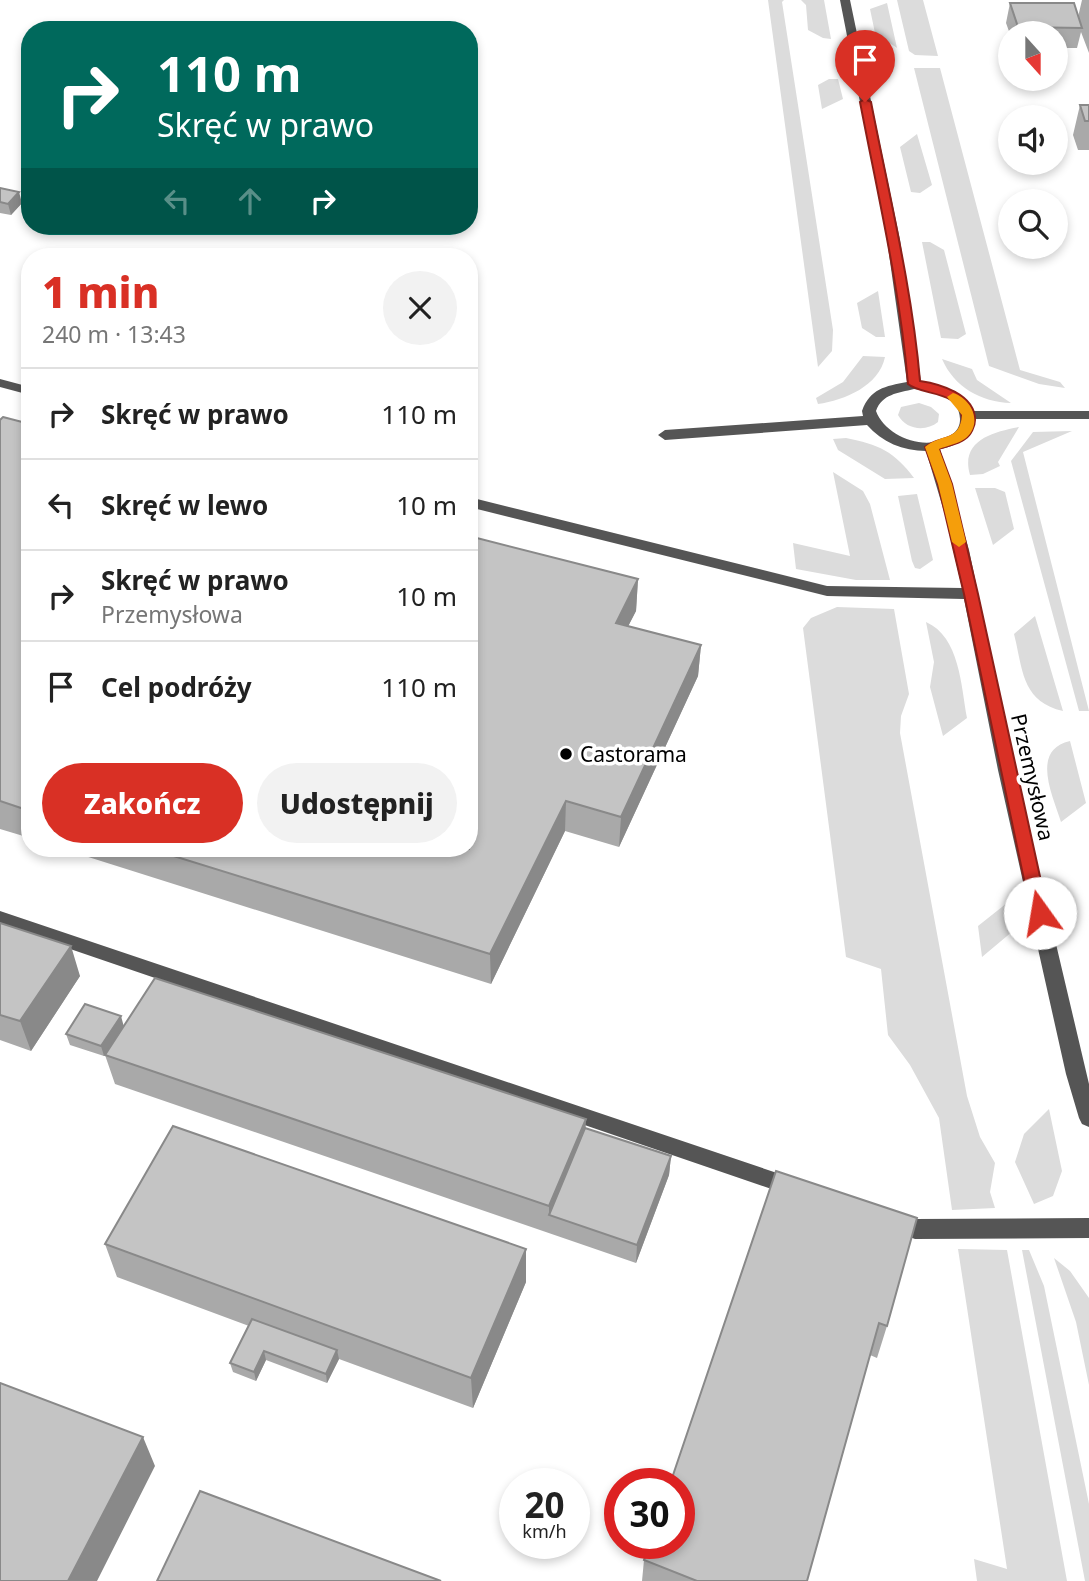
<!DOCTYPE html>
<html lang="pl">
<head>
<meta charset="utf-8">
<style>
	body { margin:0; font-family:"Noto Sans",sans-serif; background:#f2f2f2; color:#222; height:100vh; display:flex; flex-direction:column; font-size:26px; white-space:nowrap }
	* { box-sizing:border-box; margin:0 }
	p { font-size:23px; color:#767676 }
	.icon { flex:none; width:38px; height:38px; fill:none; stroke:currentColor; stroke-width:2; stroke-linecap:round; stroke-linejoin:round }
	.map { position:relative; flex:1; overflow:hidden }
	.side { position:absolute; left:21px; top:248px; width:457px; height:609px; display:flex; flex-direction:column; background:#fff; border-radius:28px; box-shadow:0 4px 10px #0003 }
	.side>* { flex:none }
	.top-card { position:absolute; left:21px; top:21px; width:457px; height:214px; border-radius:28px; box-shadow:0 4px 10px #0003; background:#00695c; color:#fff; overflow:hidden }
	.needle { width:46px; rotate:159deg }
	.controls { position:absolute; left:998px; top:21px; display:grid; gap:14px }
	.controls a { display:grid; place-items:center; width:70px; height:70px; border-radius:50%; background:#fff; box-shadow:0 4px 10px #0003; font-size:35px }
	.speed { position:absolute; left:499px; top:1468px; display:flex; gap:14px; font-size:35px; font-weight:700; text-align:center }
	.speed>* { display:grid; place-content:center; width:91px; height:91px; border-radius:50%; background:#fff; box-shadow:0 4px 10px #0003; line-height:1 }
	.speed small { font-size:18px; font-weight:400 }
	.speed .limit { border:10px solid #d22; background:#fff; color:#111 }
	.pin { position:absolute; display:grid; place-items:center; width:60px; height:60px; color:#fff; margin:-72px -30px; border-radius:50% 50% 50% 0; rotate:-45deg; box-shadow:0 0 7px #0007 }
	.pin .icon { rotate:45deg }
	.me { position:absolute; width:77px; margin:-38px; rotate:347deg; stroke-linejoin:round; filter:drop-shadow(0 0 5px #0008) }
	.turn { display:flex; align-items:center; gap:24px; height:147px; padding:0 21px; font-size:32px }
	.turn .icon { width:91px; height:91px; stroke-width:2.5 }
	.turn b { display:block; font-size:49px; line-height:60px }
	.lanes { display:flex; align-items:center; height:66px; padding:0 21px; background:#0003; justify-content:center; gap:35px; direction:ltr }
	.lanes .off { opacity:.35 }
	.round { display:grid; place-items:center; flex:none; width:74px; height:74px; border-radius:37px; background:#f2f2f2 }
	.summary { display:flex; align-items:center; justify-content:space-between; height:119px; padding:0 21px }
	h1 { font-size:42px; font-weight:800; line-height:52px; color:#d93025 }
	.action { display:flex; gap:14px; margin-top:auto; padding:14px 21px }
	.action a { flex:1; height:80px; border-radius:42px; background:#d93025; color:#fff; font-size:28px; font-weight:800; line-height:80px; text-align:center }
	.action a+a { background:#f2f2f2; color:#222 }
	ul { padding:0; list-style:none }
	li { display:flex; align-items:center; gap:21px; height:91px; padding:0 21px; border-top:2px solid #e0e0e0 }
	li div { flex:1 }
	li b { display:block; font-size:26px }
	li em { font-style:normal }
	.map>svg:first-child { display:block }
</style>
</head>
<body>
<div class="map">
<svg width="1089" height="1581" viewBox="0 0 1089 1581">
	<rect width="100%" height="100%" fill="#fff"/>
	<path fill="#dcdcdc" d="M768,0H784L782,2L833,330L832,351L818,367Z
		M801,0H824L831,39L823,38L808,30L806,5Z
		M897,0H923L938,56L915,55L909,51Z
		M887,3L897,48L875,33L870,9Z
		M914,68H940L1020,370L1060,382L1065,388L1039,384L989,366Z
		M829,79H838L843,99L822,109L818,85Z
		M917,134L932,185L920,193L911,192L900,147Z
		M922,242H930L944,250L966,334L958,339L941,338Z
		M878,291L885,337H876L862,328L857,303Z
		M863,356L885,357C879,386 845,400 818,404L816,398L843,382Z
		M942,359L972,369L977,380L1011,403C981,402 954,387 942,359Z
		M919,403L931,407L939,414L938,422C926,432 906,430 898,415L901,407Z
		M1019,427L998,462L1000,466L983,474L970,475C960,441 992,432 1019,427Z
		M1072,431L1023,452L1089,711H1079L1011,461L1033,432Z
		M846,438C878,444 895,452 914,478L885,479L838,450L833,439Z
		M833,472L863,491L870,504L890,580H856L796,569L793,543L850,556Z
		M975,488H995L1005,492L1014,529L993,545Z
		M917,494L933,560L920,569L915,568L912,561L898,496Z
		M837,607L894,609L909,694L901,716L900,733L967,1096L980,1137L995,1163L990,1192L995,1208L952,1210L939,1118L910,1065L888,1035L881,969L846,957L803,628L811,618Z
		M1035,616L1063,711C1021,701 1023,669 1014,634Z
		M926,622C960,637 961,686 967,718L943,736L930,687L934,662Z
		M1070,741L1086,803L1061,822C1053,796 1030,750 1070,741Z
		M1007,903L1013,931L982,957L978,926Z
		M1049,1109L1062,1171L1053,1196L1034,1204L1015,1162L1024,1134Z
		M958,1249L1007,1250L1067,1581H977L974,1559L1007,1569Z
		M1022,1250H1029L1044,1286L1089,1504V1581H1085Z
		M1054,1258L1070,1271L1089,1298V1385L1076,1322Z"/>
	<g fill="none" stroke-linecap="round" stroke-linejoin="round">
		<path fill="#555" fill-rule="evenodd" d="M840,0H850L900,240L921,381L955,391L972,411H1089V419H974C971,438 957,446 940,449L969,550L1015,770L1089,1084V1127L1082,1124L1079,1118L1066,1074L998,770L964,599L827,596L469,507V497L827,586L962,588L945,515L926,451C903,451 882,442 867,425L665,440L658,435L665,430L863,416L862,411C870,389 885,386 907,382L887,240ZM914,389C931,391 960,396 960,419C960,425 958,429 954,433C930,454 886,438 876,411C882,394 898,393 914,389Z
			M0,379L30,387V395L0,387Z
			M0,911L795,1179L802,1181L805,1188L802,1195L795,1197L0,925Z
			M894,1212L915,1219L1089,1218V1238L915,1239L887,1229L883,1222L887,1215Z"/>
	</g>
	<path fill="#a9a9a9" d="M1082,0H1089V53L1081,32L1077,48H1055V33H1010V34L1006,23L1010,3L1078,17Z
		M1080,105H1089V150H1078L1073,135Z
		M0,188L22,203L11,215L0,213Z
		M0,420L30,424V838L0,829Z
		M638,579L636,611L628,626L701,645L698,676L619,847L565,831L491,984L63,849H469Z
		M0,923L80,976L31,1051L0,1040Z
		M124,1026L585,1128L671,1156L669,1175L636,1263L115,1084L105,1055L112,1044L104,1056L70,1045L66,1034Z
		M776,1171L887,1326L877,1358L870,1355L807,1581H642L644,1560Z
		M105,1244L526,1249V1282L473,1408L339,1359L327,1383L266,1360L256,1381L233,1372L230,1363L249,1326L117,1277Z"/>
	<path fill="#898989" d="M19,192L22,203L11,215L8,204Z
		M638,579L636,611L614,654L616,623Z
		M701,645L698,676L619,847L621,817Z
		M566,801L565,831L491,984L490,954Z
		M71,946L80,976L31,1051L20,1021Z
		M121,1016L124,1027L104,1056L101,1046Z
		M586,1119L585,1147L549,1215V1206Z
		M671,1156L669,1175L636,1263L637,1245Z
		M526,1249V1282L473,1408L471,1378Z
		M337,1350L339,1359L327,1383L326,1374Z
		M264,1351L266,1360L256,1381L254,1372Z
		M143,1437L155,1466L97,1581H68Z"/>
	<path fill="#c4c4c4" stroke="#898989" stroke-width="2" d="M1010,3H1074L1082,28L1018,27Z
		M1080,105H1089V121H1085Z
		M0,188L19,192L8,204L0,202Z
		M3,417L30,424V811L0,801V420Z
		M469,536L638,579L616,623L701,645L621,817L566,801L490,954L151,849H469Z
		M0,923L71,946L20,1021L0,1015Z
		M155,978L586,1119L549,1206L105,1055Z
		M85,1004L121,1016L101,1046L66,1034Z
		M173,1126L526,1249L471,1378L105,1244Z
		M585,1128L671,1156L637,1245L549,1215Z
		M776,1171L917,1218L887,1326L879,1323L807,1581H697L644,1560L650,1544H679V1484H670Z
		M252,1319L337,1350L326,1374L264,1351L254,1372L230,1363Z
		M0,1383L143,1437L68,1581H0Z
		M200,1491L441,1581H157Z"/>
	<path fill="#d93025" stroke="#8d1f18" stroke-width="2" d="M865,99L871,102C889,195 912,287 920,381C940,384 975,394 975,420C975,426 971,435 965,439C959,444 947,446 939,449L952,484L978,594L1048,913L1046,918H1034L1031,913L964,594L938,484L925,447C934,439 947,440 956,433C960,430 962,423 962,418C960,390 922,396 908,384C900,289 878,196 860,102Z"/>
	<path fill="#f59e0b" d="M953,393C972,399 983,423 966,438C960,443 947,446 939,449L952,484L966,542L959,547L952,542L938,484L925,447C941,433 960,442 962,415L947,397Z"/>
	<circle fill="#000" stroke="#fff" stroke-width="2.5" cx="566" cy="754" r="7"/>
	<g text-anchor="middle" dominant-baseline="central" stroke-width="7" stroke-linejoin="round" paint-order="stroke">
		<g font-size="21" fill="#000" stroke="#fff" text-anchor="start">
			<text x="580" y="754">Castorama</text>
		</g>
		<g font-size="21" fill="#000" stroke="#fff">
			<text transform="translate(1033 777) rotate(77)">Przemysłowa</text>
		</g>
	</g>
</svg>
<div class="controls">
<a><svg class="needle" viewBox="-14 -14 28 28"><path d="M0-13l5 13h-10z" fill="#e53935"/><path d="M0 13l5-13h-10z" fill="#767676"/></svg></a>
<a><svg class="icon" aria-label="sound" viewBox="0 0 24 24"><path d="M4 9h4l5-4v14l-5-4H4zM17 9q2 3 0 6"/></svg></a>
<a><svg class="icon" aria-label="search" viewBox="0 0 24 24"><circle cx="10" cy="10" r="6"/><path d="M15 15l6 6"/></svg></a>
</div>
<div class="speed"><div>20<small>km/h</small></div><div class="limit">30</div></div>
<div class="pin" style="left:865px;top:102px;background:#d93025"><svg class="icon" aria-label="arrive" viewBox="0 0 24 24"><path d="M6 21V4h12l-3 4 3 4H6"/></svg></div>
<svg class="me" style="left:1040px;top:913px" viewBox="-20 -20 40 40"><circle r="19" fill="#fff"/><path d="M0-13L10 11 0 6-10 11z" fill="#d93025"/></svg>
<div class="top-card">
<div class="turn"><svg class="icon" aria-label="right" viewBox="0 0 24 24"><path d="M7 20v-9h11M14 6l5 5-5 5"/></svg><div><b>110 m</b>Skręć w prawo</div></div>
<div class="lanes"><svg class="icon off" aria-label="left" viewBox="0 0 24 24"><path d="M17 20v-9H6M10 6l-5 5 5 5"/></svg><svg class="icon off" aria-label="ahead" viewBox="0 0 24 24"><path d="M12 20V5M6 11l6-6 6 6"/></svg><svg class="icon" aria-label="right" viewBox="0 0 24 24"><path d="M7 20v-9h11M14 6l5 5-5 5"/></svg></div>
</div>
<section class="side">
<div class="summary"><div><h1>1 min</h1><p>240 m · 13:43</p></div><a class="round"><svg class="icon" aria-label="close" viewBox="0 0 24 24"><path d="M6 6l12 12M18 6L6 18"/></svg></a></div>
<ul>
<li><svg class="icon" aria-label="right" viewBox="0 0 24 24"><path d="M7 20v-9h11M14 6l5 5-5 5"/></svg><div><b>Skręć w prawo</b></div><em>110 m</em></li>
<li><svg class="icon" aria-label="left" viewBox="0 0 24 24"><path d="M17 20v-9H6M10 6l-5 5 5 5"/></svg><div><b>Skręć w lewo</b></div><em>10 m</em></li>
<li><svg class="icon" aria-label="right" viewBox="0 0 24 24"><path d="M7 20v-9h11M14 6l5 5-5 5"/></svg><div><b>Skręć w prawo</b><p>Przemysłowa</p></div><em>10 m</em></li>
<li><svg class="icon" aria-label="arrive" viewBox="0 0 24 24"><path d="M6 21V4h12l-3 4 3 4H6"/></svg><div><b>Cel podróży</b></div><em>110 m</em></li>
</ul>
<div class="action"><a>Zakończ</a><a>Udostępnij</a></div>
</section>
</div>
</body>
</html>
